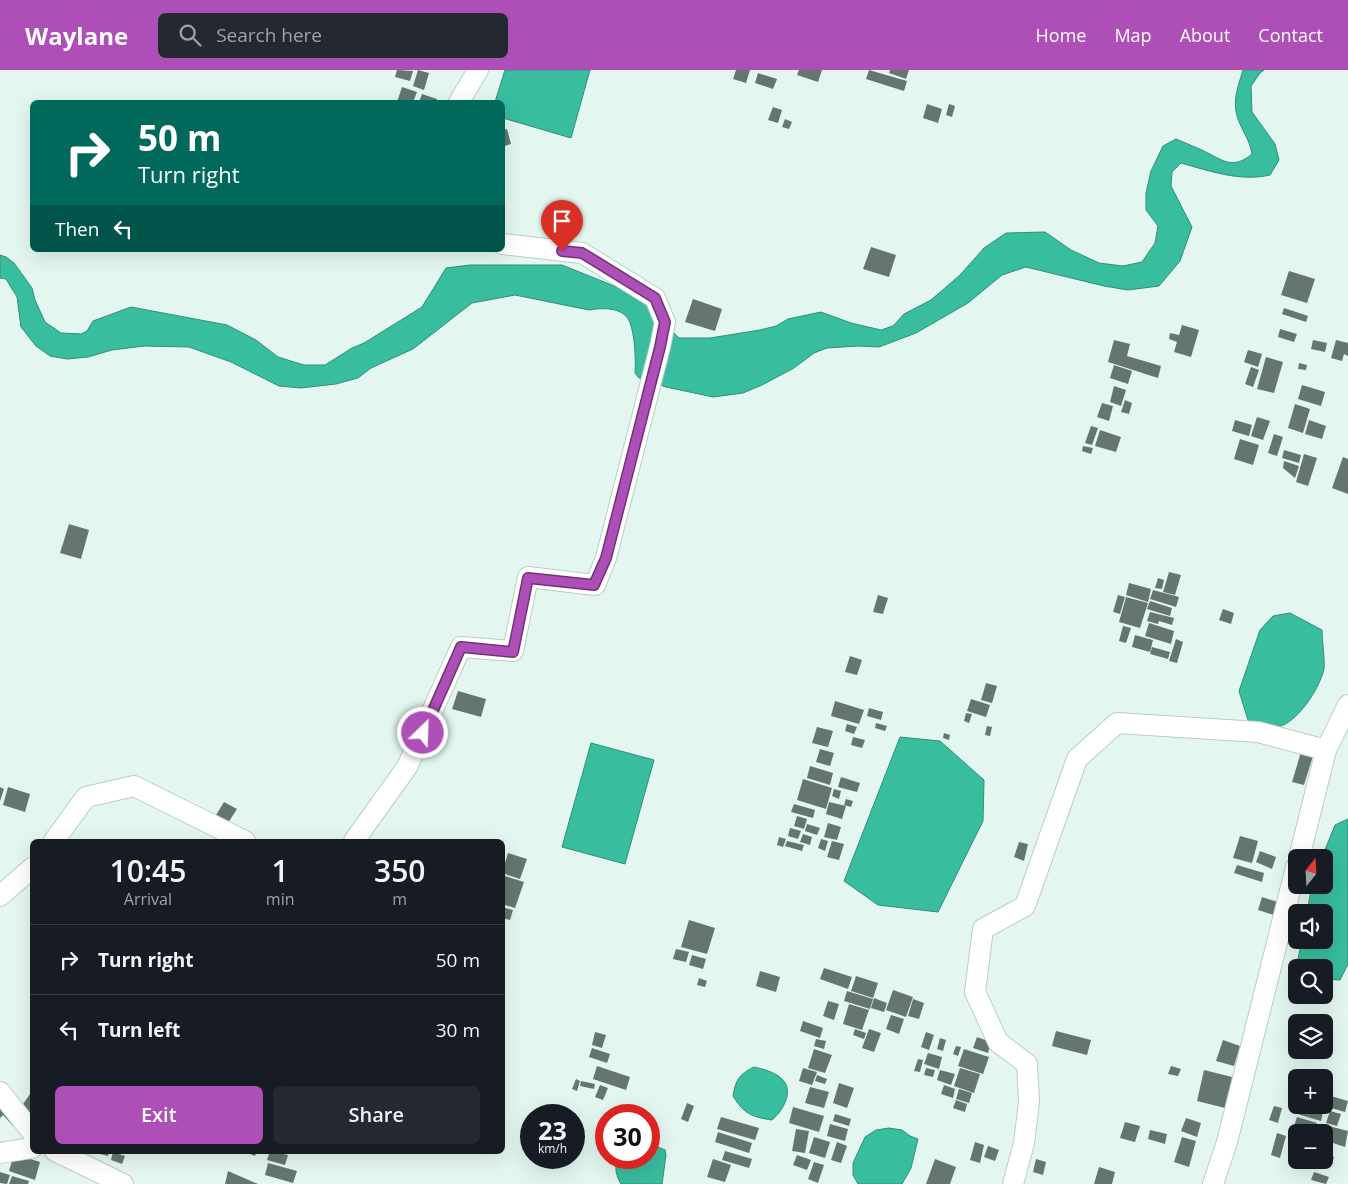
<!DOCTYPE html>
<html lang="en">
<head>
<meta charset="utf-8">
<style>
	body { margin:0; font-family:"Open Sans",sans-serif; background:#242831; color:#f1f3f6; height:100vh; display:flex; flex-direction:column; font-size:19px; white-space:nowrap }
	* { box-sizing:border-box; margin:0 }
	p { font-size:16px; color:#9ea1a6 }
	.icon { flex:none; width:28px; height:28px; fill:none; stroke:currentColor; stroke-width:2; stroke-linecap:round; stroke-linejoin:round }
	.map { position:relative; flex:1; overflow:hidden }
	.sheet { position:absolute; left:30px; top:769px; width:475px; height:315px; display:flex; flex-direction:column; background:#171b24; border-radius:8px; box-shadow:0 5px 20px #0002 }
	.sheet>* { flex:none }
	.banner { position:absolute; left:30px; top:30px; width:475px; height:152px; border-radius:8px; box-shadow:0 5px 20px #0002; background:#00695c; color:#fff; overflow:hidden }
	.needle { width:32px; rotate:18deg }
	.fabs { position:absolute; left:1288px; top:779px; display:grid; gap:10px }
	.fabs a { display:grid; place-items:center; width:45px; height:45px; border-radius:8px; background:#171b24; box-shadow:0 5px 20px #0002; font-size:25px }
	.speed { position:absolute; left:520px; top:1034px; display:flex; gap:10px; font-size:25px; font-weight:700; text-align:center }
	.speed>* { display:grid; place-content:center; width:65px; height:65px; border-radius:50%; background:#171b24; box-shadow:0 5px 20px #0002; line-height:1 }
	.speed small { font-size:12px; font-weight:400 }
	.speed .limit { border:8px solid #d22; background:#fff; color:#111 }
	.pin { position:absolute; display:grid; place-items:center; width:42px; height:42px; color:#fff; margin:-51px -21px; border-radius:50% 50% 50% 0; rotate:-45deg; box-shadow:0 0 5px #0007 }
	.pin .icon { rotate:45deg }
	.me { position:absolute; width:55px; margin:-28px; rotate:24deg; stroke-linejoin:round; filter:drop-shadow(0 0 4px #0008) }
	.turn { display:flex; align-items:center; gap:18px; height:105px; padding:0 25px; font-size:22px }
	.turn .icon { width:65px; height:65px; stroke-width:2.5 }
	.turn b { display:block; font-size:35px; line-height:42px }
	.then { display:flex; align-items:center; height:48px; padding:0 25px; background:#0003; gap:10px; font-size:19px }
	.eta { display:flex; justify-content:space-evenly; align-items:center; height:85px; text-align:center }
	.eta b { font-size:30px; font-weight:600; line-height:35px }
	.cta { display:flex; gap:10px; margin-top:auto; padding:10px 25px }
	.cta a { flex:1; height:58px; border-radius:8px; background:#ae4fb7; color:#fff; font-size:20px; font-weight:600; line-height:58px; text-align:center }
	.cta a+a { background:#242831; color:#f1f3f6 }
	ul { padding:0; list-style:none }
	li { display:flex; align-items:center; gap:15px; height:70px; padding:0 25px; border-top:1px solid #363941 }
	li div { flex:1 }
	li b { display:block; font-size:19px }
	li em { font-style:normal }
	header { display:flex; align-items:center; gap:30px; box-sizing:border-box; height:70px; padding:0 25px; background:#ae4fb7; color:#fff }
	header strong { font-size:24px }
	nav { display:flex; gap:28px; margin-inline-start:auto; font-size:18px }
	.search { width:350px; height:45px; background:#242831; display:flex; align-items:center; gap:12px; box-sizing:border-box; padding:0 18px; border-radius:8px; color:#9ea1a6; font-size:19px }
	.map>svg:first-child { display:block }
</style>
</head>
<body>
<header>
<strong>Waylane</strong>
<div class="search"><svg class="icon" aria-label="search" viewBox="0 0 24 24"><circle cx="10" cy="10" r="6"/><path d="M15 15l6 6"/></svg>Search here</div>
<nav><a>Home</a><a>Map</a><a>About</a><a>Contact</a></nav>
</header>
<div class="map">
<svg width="1348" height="1114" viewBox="0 0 1348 1114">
	<rect width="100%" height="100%" fill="#e3f7f0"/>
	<path fill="#39bd9f" stroke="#308f79" d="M505,0H590L571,68L503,48L502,32H495Z
		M1243,0H1264L1260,3L1251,16L1252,42L1275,74L1279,90L1270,105C1241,112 1209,101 1181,93L1172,102L1171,116L1192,157L1180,191L1159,216L1128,220L1104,216L1026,197L1002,205L968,233L916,263L879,277L858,276L827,278L814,283L794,298L762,315L743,323L713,327L666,317L639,308L635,303C636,291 635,255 626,246C617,237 600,238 589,240L515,225L472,233L413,279L371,298L358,308L336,314L301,318L279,316L231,292L189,277L144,276L112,280L88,287L67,289L50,286L36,276L21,257L17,227L6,209L0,208V185L6,187L14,193L32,218L35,230L45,252L61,263L81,264L87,261L93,251L131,237L227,255L256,270L278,287L304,295H325L352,278L364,273L422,237L446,198L470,195H562L629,222L647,235L657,259L669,258L679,268H710L760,260L776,256L788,249L821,242L851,253L881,260L893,256L904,244L931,230L960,205L984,178L1006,163L1045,162L1071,180L1099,193L1123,196L1142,192L1155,173L1158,156L1146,140V123L1151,101L1163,76L1176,69C1185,73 1193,76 1202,80C1221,89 1232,101 1252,84C1250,72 1245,65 1240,54C1231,34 1237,20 1243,0Z
		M1290,543L1322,560C1322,571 1325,589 1324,599C1320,617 1300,649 1281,656C1271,659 1257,653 1248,650L1239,621L1260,560L1273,546Z
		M900,667L940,671L984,710L983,751L938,842L878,835L844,811Z
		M591,673L654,690L625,794L562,777Z
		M1348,749V894L1340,910L1324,909V898L1301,897L1297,893L1302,870H1324V842H1307L1312,815H1324V788L1322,787L1335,755Z
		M754,997C763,999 775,1002 782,1009C795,1021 782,1042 772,1050C752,1047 744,1044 733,1026C736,1010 738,1005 754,997Z
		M889,1058L902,1060L910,1066L918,1069L911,1098L902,1114H858L853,1105V1093L865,1067L876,1060Z
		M649,1073L665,1080L666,1085L662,1114H621C616,1106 614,1097 618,1088H649Z"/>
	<path fill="#657671" d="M397,0L413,1L410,11L395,7Z
		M418,0L429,3L424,20L413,16Z
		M736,0H750L746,13L733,9Z
		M799,0H822L818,12L797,5Z
		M869,0L907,11L904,21L866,9Z
		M890,0H909L906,9L889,3Z
		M758,3L777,9L773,19L755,13Z
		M402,17L417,22L413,32H397Z
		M422,24L437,29L436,32H419Z
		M927,34L942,39L938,53L923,48Z
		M949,34L955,36L952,47L946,45Z
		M773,37L782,40L778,53L768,50Z
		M785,49L792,52L789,59L782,57Z
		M507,59L511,74L502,77V60Z
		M871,177L896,185L889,207L863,199Z
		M1289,201L1315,209L1307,233L1281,225Z
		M693,229L722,239L715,261L685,252Z
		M1284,238L1308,246L1306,252L1282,244Z
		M1182,255L1199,260L1191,287L1174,282L1177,272L1169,269L1170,263L1179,265Z
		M1280,259L1297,264L1294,272L1278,267Z
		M1114,270L1130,274L1127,286L1161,296L1158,308L1108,292Z
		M1313,270L1327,273L1325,282L1311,279Z
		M1336,270L1348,273V286L1344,284L1342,291L1331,288Z
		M1248,280L1262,284L1258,297L1244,292Z
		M1266,287L1283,292L1274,323L1257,319Z
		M1299,293L1307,295L1306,300L1298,299Z
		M1114,295L1132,301L1128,314L1110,308Z
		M1251,297L1259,300L1253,317L1245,314Z
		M1302,315L1325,322L1321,336L1298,329Z
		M1114,316L1126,320L1121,336L1110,332Z
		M1125,330L1132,333L1129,344L1121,342Z
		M1102,333L1113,336L1109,351L1097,347Z
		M1295,334L1310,339L1303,363L1288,358Z
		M1257,347L1270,351L1263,370L1251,366Z
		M1235,350L1252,355L1249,366L1232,361Z
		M1309,350L1326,356L1322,369L1305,364Z
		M1091,356L1098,358L1092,375L1085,373Z
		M1100,360L1121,367L1116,382L1095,376Z
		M1274,364L1283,367L1277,386L1268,383Z
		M1240,369L1259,375L1253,395L1234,389Z
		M1083,376L1093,378L1091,384L1082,381Z
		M1284,380L1301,385L1299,393L1282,388Z
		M1304,384L1317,388L1308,416L1296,412Z
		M1343,387L1348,389V424L1332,418Z
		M1284,391L1299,396L1295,408L1283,398Z
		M69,454L89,460L81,489L60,483Z
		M1169,502L1181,505L1175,525L1163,522Z
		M1158,508L1164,510L1162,519L1155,518Z
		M1129,513L1151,519L1148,532L1126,525Z
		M1153,520L1179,527L1176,537L1150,529Z
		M878,525L888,528L883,544L873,542Z
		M1118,525L1125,527L1120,544L1113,542Z
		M1126,527L1148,533L1140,558L1119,552Z
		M1150,531L1172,538L1170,546L1147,539Z
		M1223,539L1234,543L1231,554L1219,550Z
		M1150,542L1174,548L1172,555L1159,551L1158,554L1147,551Z
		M1149,553L1174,561L1171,574L1145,566Z
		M1123,556L1131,558L1126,573L1119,571Z
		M1135,565L1153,570L1150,582L1132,577Z
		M1176,569L1183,572L1177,593L1169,591Z
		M1152,577L1170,582L1168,589L1150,584Z
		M850,586L862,590L857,605L845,602Z
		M986,613L997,616L992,633L981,630Z
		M458,621L486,629L481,647L452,639Z
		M971,629L990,635L986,647L967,641Z
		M835,631L864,640L859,654L831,646Z
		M869,638L883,642L881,650L867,646Z
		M966,643L972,644L969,653L964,651Z
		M876,653L887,656L885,661L875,658Z
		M847,654L857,657L854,664L845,661Z
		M987,656L992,657L990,666L985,665Z
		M817,657L833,661L828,677L812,673Z
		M944,663L950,665L949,670L943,668Z
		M853,667L865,670L862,678L851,675Z
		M820,679L834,683L830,696L816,692Z
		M1301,682L1313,686L1304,715L1292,712Z
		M810,696L833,703L830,715L807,708Z
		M841,707L860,713L857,722L838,717Z
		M803,709L832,718L826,739L797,730Z
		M0,717L4,719L0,731Z
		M8,717L30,724L25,742L3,735Z
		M834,719L841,721L839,729L832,726Z
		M846,729L853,731L851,737L844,735Z
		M224,732L237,739L228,753L216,745Z
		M829,732L846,736L842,749L826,744Z
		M794,734L815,740L813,748L791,742Z
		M797,746L807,749L804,759L794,756Z
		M828,753L841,757L837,770L824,767Z
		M807,754L820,758L817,765L805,761Z
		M790,758L801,761L798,769L788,766Z
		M803,764L812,767L810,775L800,772Z
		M1240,766L1258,771L1252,793L1233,788Z
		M779,767L786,769L783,777L777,775Z
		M821,769L828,771L825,781L818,778Z
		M787,771L804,775L802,781L785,776Z
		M832,771L844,774L839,790L827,787Z
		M1019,772L1028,774L1024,791L1014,787Z
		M1260,781L1276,787L1272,799L1256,792Z
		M508,783L527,789L520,809L502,803Z
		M1237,795L1264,803L1262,812L1234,803Z
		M505,806L524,812L515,838L502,834V814Z
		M1262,827L1278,832L1274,845L1258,840Z
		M502,837L513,840L510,850L502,848Z
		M689,850L715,858L707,884L681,877Z
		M676,879L689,882L686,892L673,889Z
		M692,885L706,889L703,899L689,895Z
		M824,898L852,907L848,919L820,909Z
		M760,901L780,907L776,922L756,916Z
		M856,906L878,913L873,928L851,921Z
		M699,908L707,911L705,917L697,915Z
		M893,920L913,927L906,947L886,940Z
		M847,921L873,929L870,939L844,931Z
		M874,928L887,933L884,942L871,938Z
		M913,929L924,933L919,949L908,946Z
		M828,931L839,934L834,950L823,946Z
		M849,934L869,940L862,960L843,954Z
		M891,945L904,949L899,964L886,959Z
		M803,951L823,958L820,968L800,961Z
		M855,959L866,963L864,969L853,965Z
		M869,959L881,963L874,982L862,978Z
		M1056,961L1091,970L1087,985L1052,976Z
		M595,962L606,965L602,978L592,975Z
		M926,962L934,965L929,980L921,977Z
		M977,967L991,972L988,983L973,978Z
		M940,968L946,970L943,981L937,979Z
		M816,969L826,971L824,979L814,976Z
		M1223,970L1240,976L1234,996L1216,991Z
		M956,976L961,977L958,986L953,984Z
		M592,978L610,984L607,993L589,987Z
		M814,979L832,985L825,1003L808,998Z
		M964,979L989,987L983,1004L958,996Z
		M928,983L942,987L939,999L924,994Z
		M918,989L923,990L920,1002L914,1001Z
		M597,996L630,1007L626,1020L593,1009Z
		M1171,996L1181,999L1178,1006L1168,1004Z
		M803,998L817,1002L812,1015L799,1011Z
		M926,998L935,1000L933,1007L924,1005Z
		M960,998L980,1004L974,1023L954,1016Z
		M940,1000L955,1004L951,1015L937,1010Z
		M1204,1000L1236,1008L1229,1039L1197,1031Z
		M817,1005L827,1009L825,1014L815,1011Z
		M576,1009L580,1011L577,1021L572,1019Z
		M581,1011L595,1014L594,1019L580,1016Z
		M839,1013L854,1018L847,1038L833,1033Z
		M600,1015L608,1018L603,1030L595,1027Z
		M944,1015L955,1019L953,1028L941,1024Z
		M810,1017L829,1022L824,1038L805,1033Z
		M959,1019L972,1023L969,1033L956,1029Z
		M32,1021V1050L19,1040Z
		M1324,1024L1348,1031L1345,1042L1324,1036Z
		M956,1030L967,1034L965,1042L953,1038Z
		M687,1033L694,1036L688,1052L681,1049Z
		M0,1035L20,1050L13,1056L3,1045L0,1048Z
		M1297,1035L1323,1042L1321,1051L1294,1043Z
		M1274,1036L1282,1038L1278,1053L1269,1050Z
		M793,1037L824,1046L819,1062L789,1053Z
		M1330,1041L1341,1044L1337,1056L1326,1053Z
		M835,1044L851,1049L849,1056L833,1051Z
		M721,1047L759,1058L755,1070L717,1059Z
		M1297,1047L1317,1053L1313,1062H1292Z
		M1186,1048L1201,1053L1197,1067L1181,1061Z
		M1125,1052L1140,1056L1135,1072L1120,1068Z
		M830,1054L848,1059L845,1071L827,1066Z
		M1321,1054L1348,1061L1345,1077L1324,1070V1062H1319Z
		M796,1059L809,1061L805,1083L792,1081Z
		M1150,1060L1167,1064L1165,1074L1148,1069Z
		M718,1062L752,1073L749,1083L715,1072Z
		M1277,1063L1286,1066L1280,1088L1271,1085Z
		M814,1067L830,1072L825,1088L809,1083Z
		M1182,1067L1196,1071L1189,1097L1174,1092Z
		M837,1072L847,1076L841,1093L831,1090Z
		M975,1072L984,1075L980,1093L970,1090Z
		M988,1076L999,1080L995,1091L984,1087Z
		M100,1081H109L108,1086L100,1084Z
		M242,1081H257L255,1086Z
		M270,1081L288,1085L285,1095L267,1090Z
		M725,1081L752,1089L749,1098L722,1090Z
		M113,1082L125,1086L122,1094L111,1090Z
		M1324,1083L1334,1087L1332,1093L1324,1091Z
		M14,1084L40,1092L35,1110L9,1101Z
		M797,1085L811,1090L807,1100L793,1095Z
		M713,1089L731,1095L725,1112L707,1107Z
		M935,1089L956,1097L950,1114H926Z
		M1036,1089L1046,1092L1043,1105L1033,1102Z
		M814,1092L824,1095L818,1113L808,1109Z
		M268,1093L297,1101L293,1113L265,1105Z
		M1099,1097L1115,1102L1112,1114H1094Z
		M228,1101L258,1114H225Z
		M0,1102L10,1105L7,1114L0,1113Z
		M1314,1102L1329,1107L1326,1114L1311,1110Z
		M12,1106L29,1111L28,1114H9Z"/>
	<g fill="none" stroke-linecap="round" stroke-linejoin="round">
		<g stroke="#bacdc7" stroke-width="22">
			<path id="minor" d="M459,32L478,0
				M54,771L86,727L134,716L245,771
				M354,771L407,697L461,577L513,581L528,507L595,515L606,488L660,277L665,252L655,228L582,183L502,174
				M1299,788L1326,680L1348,635
				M0,826L32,798
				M0,1022L32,1062
				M55,1081L123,1114
				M0,1083L32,1078
				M1013,1114L1024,1073L1029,1032L1027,994L998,972L975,922L983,859L1025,836L1077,689L1117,653L1258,662L1326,680
				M1213,1114L1227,1072L1296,797"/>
		</g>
		<use href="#minor" stroke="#fff" stroke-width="20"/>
	</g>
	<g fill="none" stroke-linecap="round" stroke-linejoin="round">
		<g stroke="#713377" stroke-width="12">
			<path id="route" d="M423,663L461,577L513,582L528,508L594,515L606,488L660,277L665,252L655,228L582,183L562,181"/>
		</g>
		<use href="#route" stroke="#ae4fb7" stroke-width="9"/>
	</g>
</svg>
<div class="fabs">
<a><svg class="needle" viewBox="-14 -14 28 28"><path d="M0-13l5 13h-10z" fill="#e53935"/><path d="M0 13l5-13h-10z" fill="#9ea1a6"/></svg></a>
<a><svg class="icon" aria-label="sound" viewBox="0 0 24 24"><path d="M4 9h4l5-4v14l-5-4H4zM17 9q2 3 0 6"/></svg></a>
<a><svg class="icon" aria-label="search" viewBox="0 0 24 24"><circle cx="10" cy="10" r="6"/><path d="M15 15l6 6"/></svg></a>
<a><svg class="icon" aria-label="layers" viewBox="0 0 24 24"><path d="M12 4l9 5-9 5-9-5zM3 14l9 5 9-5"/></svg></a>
<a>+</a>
<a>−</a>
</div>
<div class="speed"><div>23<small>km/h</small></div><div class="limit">30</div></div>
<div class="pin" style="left:562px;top:181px;background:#d93025"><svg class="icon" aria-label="arrive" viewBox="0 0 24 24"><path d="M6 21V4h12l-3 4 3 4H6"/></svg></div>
<svg class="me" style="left:423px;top:663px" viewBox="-20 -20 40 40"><circle r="17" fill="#ae4fb7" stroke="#fff" stroke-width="3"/><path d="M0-11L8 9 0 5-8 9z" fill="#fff"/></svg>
<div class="banner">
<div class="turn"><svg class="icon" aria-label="right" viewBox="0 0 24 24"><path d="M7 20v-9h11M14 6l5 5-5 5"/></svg><div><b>50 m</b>Turn right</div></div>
<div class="then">Then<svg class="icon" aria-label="left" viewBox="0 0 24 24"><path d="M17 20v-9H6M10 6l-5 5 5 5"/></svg></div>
</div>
<section class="sheet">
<div class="eta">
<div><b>10:45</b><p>Arrival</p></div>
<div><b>1</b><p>min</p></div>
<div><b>350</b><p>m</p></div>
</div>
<ul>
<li><svg class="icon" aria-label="right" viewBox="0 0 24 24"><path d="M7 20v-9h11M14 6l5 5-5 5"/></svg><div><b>Turn right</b></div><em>50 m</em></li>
<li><svg class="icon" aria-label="left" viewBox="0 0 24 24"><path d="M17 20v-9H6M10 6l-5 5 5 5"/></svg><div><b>Turn left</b></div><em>30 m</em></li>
</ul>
<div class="cta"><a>Exit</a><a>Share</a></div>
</section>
</div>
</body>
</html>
